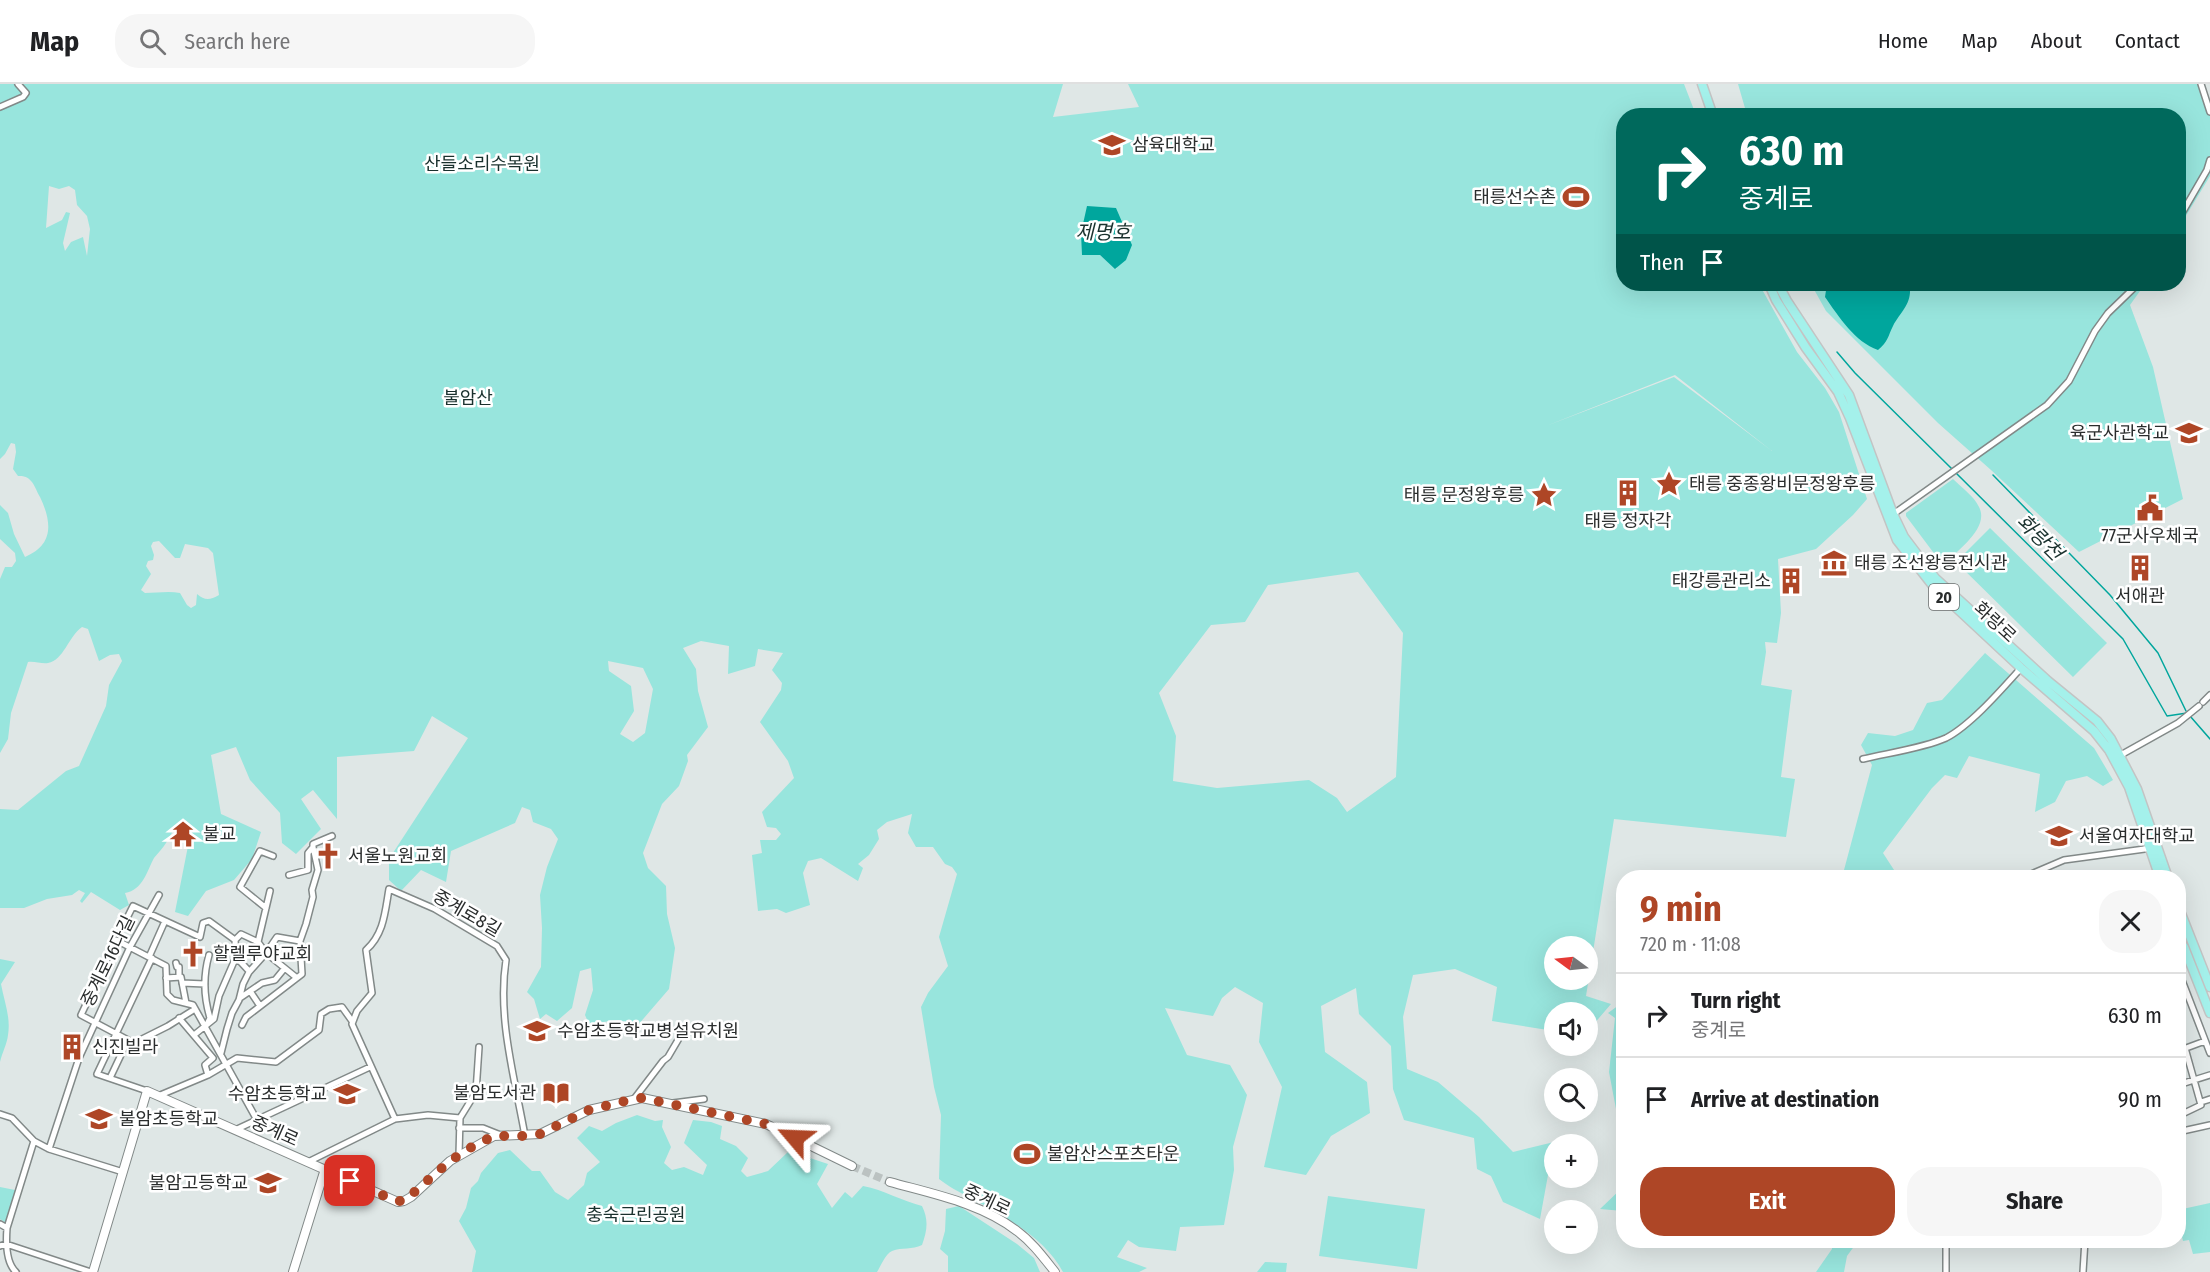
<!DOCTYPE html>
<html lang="en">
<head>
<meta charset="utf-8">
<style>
	body { margin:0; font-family:"Fira Sans Condensed","Noto Sans KR",sans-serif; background:#f6f6f6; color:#202124; height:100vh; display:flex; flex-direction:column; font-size:22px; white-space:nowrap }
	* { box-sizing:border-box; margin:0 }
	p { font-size:20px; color:#757577 }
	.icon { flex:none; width:33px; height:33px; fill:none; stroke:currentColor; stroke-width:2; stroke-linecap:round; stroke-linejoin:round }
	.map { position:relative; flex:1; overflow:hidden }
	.sheet { position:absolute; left:1616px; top:786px; width:570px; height:378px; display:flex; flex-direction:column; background:#fff; border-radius:24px; box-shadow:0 6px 24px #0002 }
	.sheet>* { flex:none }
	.top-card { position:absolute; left:1616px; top:24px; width:570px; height:183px; border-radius:24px; box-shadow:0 6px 24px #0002; background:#00695c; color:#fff; overflow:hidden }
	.needle { width:39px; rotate:285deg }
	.fabs { position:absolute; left:1544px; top:852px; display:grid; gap:12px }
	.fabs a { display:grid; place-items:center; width:54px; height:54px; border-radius:50%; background:#fff; box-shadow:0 6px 24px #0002; font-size:30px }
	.pin { position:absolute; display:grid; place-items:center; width:51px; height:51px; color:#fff; margin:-26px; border-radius:12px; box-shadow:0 3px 9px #0006 }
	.me { position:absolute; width:66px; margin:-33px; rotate:296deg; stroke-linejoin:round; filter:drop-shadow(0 0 4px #0008) }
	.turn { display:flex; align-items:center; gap:21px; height:126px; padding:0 24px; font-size:27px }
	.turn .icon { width:78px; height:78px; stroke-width:2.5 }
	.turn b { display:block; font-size:42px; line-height:51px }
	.then { display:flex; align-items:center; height:57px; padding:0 24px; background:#0003; gap:12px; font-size:22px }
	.round { display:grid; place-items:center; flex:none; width:63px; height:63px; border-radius:24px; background:#f6f6f6 }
	.headline { display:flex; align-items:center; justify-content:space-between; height:102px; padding:0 24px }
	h1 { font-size:36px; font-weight:700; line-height:45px; color:#ae4626 }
	.primary-button { display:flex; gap:12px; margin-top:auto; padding:12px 24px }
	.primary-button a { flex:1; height:69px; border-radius:24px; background:#ae4626; color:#fff; font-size:24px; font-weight:700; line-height:69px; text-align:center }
	.primary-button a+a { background:#f6f6f6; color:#202124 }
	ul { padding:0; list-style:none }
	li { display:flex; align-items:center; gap:18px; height:84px; padding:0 24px; border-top:2px solid #e0e0e0 }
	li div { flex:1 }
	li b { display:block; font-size:22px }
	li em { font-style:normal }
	header { display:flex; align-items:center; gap:36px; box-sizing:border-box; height:84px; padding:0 30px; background:#fff; border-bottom:2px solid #e0e0e0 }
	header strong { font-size:28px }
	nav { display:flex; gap:33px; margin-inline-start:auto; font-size:21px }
	.search { width:420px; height:54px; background:#f6f6f6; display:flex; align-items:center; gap:15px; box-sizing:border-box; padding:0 21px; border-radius:24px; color:#757577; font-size:22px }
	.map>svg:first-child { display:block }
</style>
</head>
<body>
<header>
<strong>Map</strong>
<div class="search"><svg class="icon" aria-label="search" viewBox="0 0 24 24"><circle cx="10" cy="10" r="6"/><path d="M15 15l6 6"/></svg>Search here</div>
<nav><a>Home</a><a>Map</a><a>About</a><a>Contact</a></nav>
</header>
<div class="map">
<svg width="2210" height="1188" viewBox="0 0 2210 1188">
	<rect width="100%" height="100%" fill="#dfe7e6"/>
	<path fill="#98e5dd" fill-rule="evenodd" d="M0,0H1063L1053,33L1139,23L1128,0H1684L1696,31L1623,32V200H1759L1797,268L1825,304L1839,328L1867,415L1853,431L1816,465L1778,475L1781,529L1777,559L1765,558L1766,568L1761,601L1792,606L1781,693L1795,695L1786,753L1614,735L1586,912L1611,920L1587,948V928H1554V947L1492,937L1497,903L1455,885L1413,891L1403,933L1407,985L1438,998L1479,1033L1513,1068L1554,1058L1540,1135L1503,1118L1491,1092L1477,1085L1474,1054L1404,1036L1393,1005L1391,962L1359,930L1356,904L1321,922L1325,968L1367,998L1370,1029L1331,1052L1306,1091L1264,1083L1282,1003L1259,958L1263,919L1235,903L1222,914L1213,932L1165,924L1187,971L1230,981L1247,1011L1233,1063L1234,1086L1224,1141L1180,1143L1176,1167L1139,1163L1128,1156L1117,1173L1147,1184L1139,1188H1063C1045,1154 1003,1131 970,1114C958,1107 949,1103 939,1095L941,1031L934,1003L921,923L928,909L948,882L939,853L957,790L952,783L945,780L933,763H916L908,749L912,730L887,738L877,746L879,755L869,771L858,780L863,784L858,797L821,774L808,777L803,789L810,821L786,829L777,825L758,827L752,771L762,769L760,756H776L781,750L776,744L767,743L762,728L794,694L788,677L760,638L781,606L782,599L772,586L783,569L758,565L755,582L728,590L729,562L701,557L683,564L696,585L698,607L708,643L687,671L688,677L679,702L662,720L643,769L648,784L666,802L667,830L675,864L669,905L638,941L618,936L589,940L585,931L593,906L591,884L580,887L572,924L557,937L546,930L540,935L534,915L527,908L541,883L542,844L540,811L547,783L558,755L551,745L533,738L530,726L522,723L515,739L451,767L446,798L421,786L401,807L389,796V775L468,654L432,632L414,667L337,673V735L313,706L301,715L321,745L296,770L282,759L280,729L250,696L236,663L211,671L221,730L261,748L252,775L234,796L206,807L188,832L175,828L188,762L193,755L180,739C173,745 171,751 166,759C163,764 158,769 154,774C147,787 143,806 125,809L129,821L120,826L91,808L82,819L80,817L85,809L79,806L72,811L47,815L24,824H0V725L18,726L66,687L79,682L106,622L109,601L122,577L119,570L110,571L99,577L88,545L82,543C68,553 64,576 48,579C42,580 34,577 28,578L11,629L8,655L0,669V495L5,483H12L16,477L15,469L0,455V421L8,429L14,450L25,473C54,461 52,438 40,413C34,402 32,391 18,392L13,385L16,368L15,360L11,359L5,370L0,375ZM49,102L59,105L69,102L75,106L77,121L87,132L90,145L87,172L83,153L71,158L65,167L63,159L70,129L66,128L62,136L46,144ZM1131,161L1116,185L1100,171H1082ZM1675,291L1772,367L1674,293L1546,342ZM159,457L175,474H180L185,460L208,464L213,469L219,511C210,516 205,517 197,510L196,521L191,524L187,521L180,509C169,507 156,509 145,509L141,506L151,490L146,482L148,477L153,476L154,471L151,462L153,458ZM1358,488L1403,549L1396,693L1347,728L1337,714L1309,696L1217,704L1173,697L1176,652L1159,609L1211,541L1245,538L1268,501ZM608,577L643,584L653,605L645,649L633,658L620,650L634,627L631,602L609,587ZM1554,862H1587V896H1554Z
		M1738,0H2200L2210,22V92L2178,145V32L1747,31Z
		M1811,200H2145L2130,221L2153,283L2183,415L2079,468L1991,386L1938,339L1826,227Z
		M1953,395C1961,403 1974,412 1979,423C1990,444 1957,467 1944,480H1942L1906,432V429Z
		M1990,444L2107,559L2073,593L1956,478Z
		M1985,569L2094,664L2113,696L2103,702L2087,692L2066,697L2055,718L2035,728L2040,690L1969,672L1957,694L1945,691L1932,704L1883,769L1896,789L1886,793L1839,794L1844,786L1872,681L1861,661L1868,649L1895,652L1913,646L1927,619L1942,616Z
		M0,875L15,878L1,900C4,917 11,933 8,951C7,960 2,969 0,978Z
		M1623,882V1062L1609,988L1615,934L1608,929L1619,921Z
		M637,1031L655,1037L663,1036L662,1043L671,1063L664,1079L672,1086L684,1083L703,1091L707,1081L684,1059L693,1036L711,1038L722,1042L720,1055L736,1062L748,1074L741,1087L747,1093L768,1087L789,1067L828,1080L817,1100L832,1124L845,1108L852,1114L863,1102C884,1106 902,1117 922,1122C929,1136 927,1147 922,1161C912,1166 902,1163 892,1167C885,1170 881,1182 877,1188H472L476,1167L459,1137L466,1124L471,1104L478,1097L481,1089L498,1069L510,1066L532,1087H540L555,1108L568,1116L584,1101L587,1089L600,1078L577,1054L589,1042L602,1047L616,1039Z
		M0,1103L15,1106L6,1139L0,1135Z
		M1623,1103V1127L1600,1125Z
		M1328,1112L1425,1125L1417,1185L1319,1172Z
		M2210,1119V1168L2193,1170L2189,1156L2183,1157L2178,1136V1126Z
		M959,1122L1017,1160L1034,1174L1040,1188H948V1172L940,1165L945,1147L946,1125Z
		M1832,1157H1858L1847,1172L1844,1188H1816L1832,1165Z
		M1265,1178L1287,1179L1286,1188H1257Z"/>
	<path fill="#00a69d" d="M1087,122L1116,124L1132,161L1126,176L1115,185L1100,171H1082L1081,149Z
		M1827,200H1902L1910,204C1911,221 1901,227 1893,242C1888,252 1888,258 1878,266C1855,258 1839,233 1825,213Z"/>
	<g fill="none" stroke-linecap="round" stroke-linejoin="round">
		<path stroke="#00a69d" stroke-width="1.5" d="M1837,268L1855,289L1952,385
			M1955,388L2123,555L2167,632L2187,629
			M1993,391L2110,511L2158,569L2186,627
			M2190,632L2210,655"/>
		<path stroke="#bbc2c1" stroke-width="8" stroke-dasharray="8 4" stroke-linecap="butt" d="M852,1082L890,1098"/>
		<g stroke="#828988" stroke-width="8">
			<path id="street" d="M2201,0L2210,28
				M0,23L23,13L26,9L18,0
				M2178,136L2207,86L2210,76
				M1892,431L2047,321L2069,297L2095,247L2108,229L2138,200
				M2203,618L2210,611
				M2119,672L2178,639L2199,622
				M1863,675C1888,669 1924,664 1946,654C1971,641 2002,605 2021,584
				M289,791L308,786V769L313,763V760L332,752
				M2022,794L2064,776L2152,764
				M266,824L240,803L260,767L273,772
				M124,840L133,822L200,853L203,839L209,837L235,856L236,873L219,912L214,935L194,951
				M258,858L270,807
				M149,873L165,837
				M236,873L249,887
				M176,879L177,883H179V893
				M2178,886L2210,969
				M166,894L181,893L186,919
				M297,894L266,869L277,853L300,857
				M182,899L205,900
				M250,907L260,922
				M240,914L262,899L275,896L284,885
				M179,934L213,974L205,981L208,991
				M208,938L210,934C204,914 203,892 209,871
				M242,941L246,933L302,890L300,857L306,840L313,813L312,806L318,786L313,763
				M128,956L81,931L116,856L166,882L167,910L173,916L193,921L257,1036
				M2178,967L2205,957
				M221,969L227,945L232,929L239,916L243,900L249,888L266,869L258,858L241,850L235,856
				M110,994L128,956L134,959L168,942L195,925
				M2178,1001L2210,991
				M147,1007L97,990L152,874
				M158,1012L208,991L237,974L276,978L319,946L321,930L329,925L342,923L352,937
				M634,1015L663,977L668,973L678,956
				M2201,1018L2210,1015
				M673,1019L704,1015
				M0,1030L12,1034L34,1057L49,1065
				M2178,1032L2201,1021L2185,964
				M395,1035L352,940L357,927L372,909L366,866C384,850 385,828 389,805L435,825L497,862L506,876C497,934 515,995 525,1052
				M459,1044H483L498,1050
				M235,1046L370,983
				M2178,1048L2210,1041
				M459,1071L460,1034L476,1008L479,963
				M308,1078L395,1035L428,1031L460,1034
				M123,1088L49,1065L79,974L130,863L159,811
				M0,1140L7,1144C6,1157 6,1179 16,1188
				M7,1144L34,1057
				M0,1162L6,1160L91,1188
				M1946,1188V1156
				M2083,1188L2085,1156"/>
		</g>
		<g stroke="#828988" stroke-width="10">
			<path id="secondary" d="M890,1098C933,1110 981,1119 1017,1147C1032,1158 1043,1173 1055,1188
				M93,1188L147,1007L398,1118L404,1117L411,1113L450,1077L494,1052L540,1050L589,1026L642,1014L766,1040L852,1082
				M293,1188L325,1085"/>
		</g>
		<g stroke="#c3c4c4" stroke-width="11">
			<path id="primary" d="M1702,0L1713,32
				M1769,200L1776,216L1806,264L1838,308L1850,334L1897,456L1934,503L2021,584L2094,647L2109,666L2129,703L2160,794
				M1778,200L1787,217L1849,311L1893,430L1904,453L1935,494L2048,597L2097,637L2111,655L2137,705L2168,794
				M2178,822L2210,903
				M2178,845L2182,856
				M2184,863L2210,929"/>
		</g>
		<use href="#street" stroke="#fff" stroke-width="5"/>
		<use href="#secondary" stroke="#fff" stroke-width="8"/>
		<use href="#primary" stroke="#a4f1eb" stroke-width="8"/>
	</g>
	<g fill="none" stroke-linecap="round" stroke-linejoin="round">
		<path stroke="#ae4626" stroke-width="10" stroke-dasharray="0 18" d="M350,1097L396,1117H404L450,1077L475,1061L494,1052H525L540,1050L589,1026L634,1015L642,1014L671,1020L766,1040L795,1054"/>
	</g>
	<defs>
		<g id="university-bare" transform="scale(2.07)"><path d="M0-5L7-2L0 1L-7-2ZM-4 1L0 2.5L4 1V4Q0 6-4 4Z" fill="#ae4626" stroke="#fff" stroke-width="2.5" paint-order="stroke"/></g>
		<g id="stadium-bare" transform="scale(2.07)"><path d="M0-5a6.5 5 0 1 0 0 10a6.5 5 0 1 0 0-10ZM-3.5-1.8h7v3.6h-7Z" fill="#ae4626" stroke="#fff" stroke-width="2.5" paint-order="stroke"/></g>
		<g id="sight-bare" transform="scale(2.07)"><path d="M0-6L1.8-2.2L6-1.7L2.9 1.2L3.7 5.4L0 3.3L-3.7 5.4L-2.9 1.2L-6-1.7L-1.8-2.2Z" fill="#ae4626" stroke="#fff" stroke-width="2.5" paint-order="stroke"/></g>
		<g id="building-bare" transform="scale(2.07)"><path d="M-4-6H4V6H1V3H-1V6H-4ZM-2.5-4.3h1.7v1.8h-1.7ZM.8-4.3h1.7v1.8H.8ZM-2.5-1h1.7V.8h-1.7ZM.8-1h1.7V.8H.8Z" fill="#ae4626" stroke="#fff" stroke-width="2.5" paint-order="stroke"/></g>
		<g id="civic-bare" transform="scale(2.07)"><path d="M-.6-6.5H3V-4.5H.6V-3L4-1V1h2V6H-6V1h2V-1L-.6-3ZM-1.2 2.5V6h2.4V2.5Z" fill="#ae4626" stroke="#fff" stroke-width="2.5" paint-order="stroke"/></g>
		<g id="museum-bare" transform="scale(2.07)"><path d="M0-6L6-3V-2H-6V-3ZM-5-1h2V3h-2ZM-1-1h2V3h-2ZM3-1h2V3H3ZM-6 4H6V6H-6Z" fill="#ae4626" stroke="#fff" stroke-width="2.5" paint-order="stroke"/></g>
		<g id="temple-bare" transform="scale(2.07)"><path d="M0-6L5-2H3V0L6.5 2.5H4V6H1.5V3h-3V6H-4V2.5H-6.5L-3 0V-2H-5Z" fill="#ae4626" stroke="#fff" stroke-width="2.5" paint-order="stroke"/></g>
		<g id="church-bare" transform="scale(2.07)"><path d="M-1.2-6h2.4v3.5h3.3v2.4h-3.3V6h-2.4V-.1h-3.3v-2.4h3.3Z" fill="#ae4626" stroke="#fff" stroke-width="2.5" paint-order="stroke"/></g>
		<g id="school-bare" transform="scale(2.07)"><path d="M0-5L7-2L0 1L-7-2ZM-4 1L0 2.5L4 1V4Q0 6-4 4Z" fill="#ae4626" stroke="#fff" stroke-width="2.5" paint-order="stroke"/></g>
		<g id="library-bare" transform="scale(2.07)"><path d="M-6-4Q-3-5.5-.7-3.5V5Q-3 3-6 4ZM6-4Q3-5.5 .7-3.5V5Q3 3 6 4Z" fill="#ae4626" stroke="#fff" stroke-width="2.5" paint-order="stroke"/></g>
	</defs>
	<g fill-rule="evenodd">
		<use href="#university-bare" x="1112" y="61"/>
		<use href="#stadium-bare" x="1576" y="113"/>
		<use href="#university-bare" x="2189" y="349"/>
		<use href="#sight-bare" x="1669" y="400"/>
		<use href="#building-bare" x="1628" y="409"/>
		<use href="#sight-bare" x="1544" y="411"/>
		<use href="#civic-bare" x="2150" y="424"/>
		<use href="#museum-bare" x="1834" y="479"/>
		<use href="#building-bare" x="2140" y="484"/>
		<use href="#building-bare" x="1791" y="497"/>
		<use href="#temple-bare" x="183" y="750"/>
		<use href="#university-bare" x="2059" y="752"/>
		<use href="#church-bare" x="328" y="772"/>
		<use href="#church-bare" x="193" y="870"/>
		<use href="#school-bare" x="537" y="947"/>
		<use href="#building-bare" x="72" y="963"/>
		<use href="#library-bare" x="556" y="1009"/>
		<use href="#school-bare" x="347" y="1010"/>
		<use href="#school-bare" x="99" y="1035"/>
		<use href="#stadium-bare" x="1027" y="1070"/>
		<use href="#school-bare" x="268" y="1099"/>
	</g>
	<g text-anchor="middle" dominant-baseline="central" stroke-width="5" stroke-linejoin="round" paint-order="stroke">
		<rect fill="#fff" stroke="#6a6c6c" stroke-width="1.5" x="1929" y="500" width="30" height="26" rx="4.5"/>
		<g font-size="16" font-weight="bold" fill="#2a2d2d">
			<text x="1944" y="513">20</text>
		</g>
		<g font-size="18" fill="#2a2d2d" stroke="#fff" text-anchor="start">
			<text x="1132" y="61">삼육대학교</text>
			<text x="1556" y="113" text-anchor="end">태릉선수촌</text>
			<text x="2169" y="349" text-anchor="end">육군사관학교</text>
			<text x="1689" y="400">태릉 중종왕비문정왕후릉</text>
			<text x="1524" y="411" text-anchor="end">태릉 문정왕후릉</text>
			<text x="1628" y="437" text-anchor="middle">태릉 정자각</text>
			<text x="2150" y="452" text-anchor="middle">77군사우체국</text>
			<text x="1854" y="479">태릉 조선왕릉전시관</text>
			<text x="1771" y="497" text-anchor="end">태강릉관리소</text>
			<text x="2140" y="512" text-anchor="middle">서애관</text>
			<text x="203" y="750">불교</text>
			<text x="2079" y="752">서울여자대학교</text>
			<text x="348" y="772">서울노원교회</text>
			<text x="213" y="870">할렐루야교회</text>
			<text x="557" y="947">수암초등학교병설유치원</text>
			<text x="92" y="963">신진빌라</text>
			<text x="536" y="1009" text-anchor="end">불암도서관</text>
			<text x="327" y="1010" text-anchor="end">수암초등학교</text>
			<text x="119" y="1035">불암초등학교</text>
			<text x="1047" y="1070">불암산스포츠타운</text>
			<text x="248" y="1099" text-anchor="end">불암고등학교</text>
		</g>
		<g font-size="18" fill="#19302d" stroke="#fff">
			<text x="482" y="80">산들소리수목원</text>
			<text x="468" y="314">불암산</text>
			<text x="636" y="1131">충숙근린공원</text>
		</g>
		<g font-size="18" fill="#2a2d2d" stroke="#fff">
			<text transform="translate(1995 538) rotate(43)">화랑로</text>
			<text transform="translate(467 829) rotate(30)">중계로8길</text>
			<text transform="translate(108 877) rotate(-64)">중계로16다길</text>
			<text transform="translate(275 1047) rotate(24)">중계로</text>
			<text transform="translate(987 1116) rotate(25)">중계로</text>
		</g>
		<g font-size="20" font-style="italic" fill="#1b322f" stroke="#fff">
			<text x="1103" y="148">제명호</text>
			<text transform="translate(2040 453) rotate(45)">화랑천</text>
		</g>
	</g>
</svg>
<div class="fabs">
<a><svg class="needle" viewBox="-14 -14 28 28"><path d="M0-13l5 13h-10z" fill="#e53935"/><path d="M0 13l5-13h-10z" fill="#757577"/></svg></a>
<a><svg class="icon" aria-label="sound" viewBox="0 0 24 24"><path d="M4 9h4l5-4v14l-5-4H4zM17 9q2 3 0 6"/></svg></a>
<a><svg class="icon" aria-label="search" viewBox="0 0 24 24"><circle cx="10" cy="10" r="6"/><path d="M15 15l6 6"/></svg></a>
<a>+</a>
<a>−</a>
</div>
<div class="pin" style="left:350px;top:1097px;background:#d93025"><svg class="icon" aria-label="arrive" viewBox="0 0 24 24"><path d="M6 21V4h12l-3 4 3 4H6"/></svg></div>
<svg class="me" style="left:795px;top:1054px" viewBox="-20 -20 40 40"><path d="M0-17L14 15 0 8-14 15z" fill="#ae4626" stroke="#fff" stroke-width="4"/></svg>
<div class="top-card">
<div class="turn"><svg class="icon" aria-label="right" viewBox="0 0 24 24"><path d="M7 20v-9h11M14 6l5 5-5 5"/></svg><div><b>630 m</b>중계로</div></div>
<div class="then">Then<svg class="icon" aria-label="arrive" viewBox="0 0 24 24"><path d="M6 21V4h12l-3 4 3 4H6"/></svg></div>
</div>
<section class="sheet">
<div class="headline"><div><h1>9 min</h1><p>720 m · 11:08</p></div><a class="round"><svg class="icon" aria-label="close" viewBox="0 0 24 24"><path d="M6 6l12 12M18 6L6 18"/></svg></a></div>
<ul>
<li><svg class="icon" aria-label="right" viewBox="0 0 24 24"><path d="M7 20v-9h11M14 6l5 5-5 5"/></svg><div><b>Turn right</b><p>중계로</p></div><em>630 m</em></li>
<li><svg class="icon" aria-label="arrive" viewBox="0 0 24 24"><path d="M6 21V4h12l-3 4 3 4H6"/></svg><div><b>Arrive at destination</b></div><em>90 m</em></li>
</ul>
<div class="primary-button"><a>Exit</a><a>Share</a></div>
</section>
</div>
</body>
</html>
